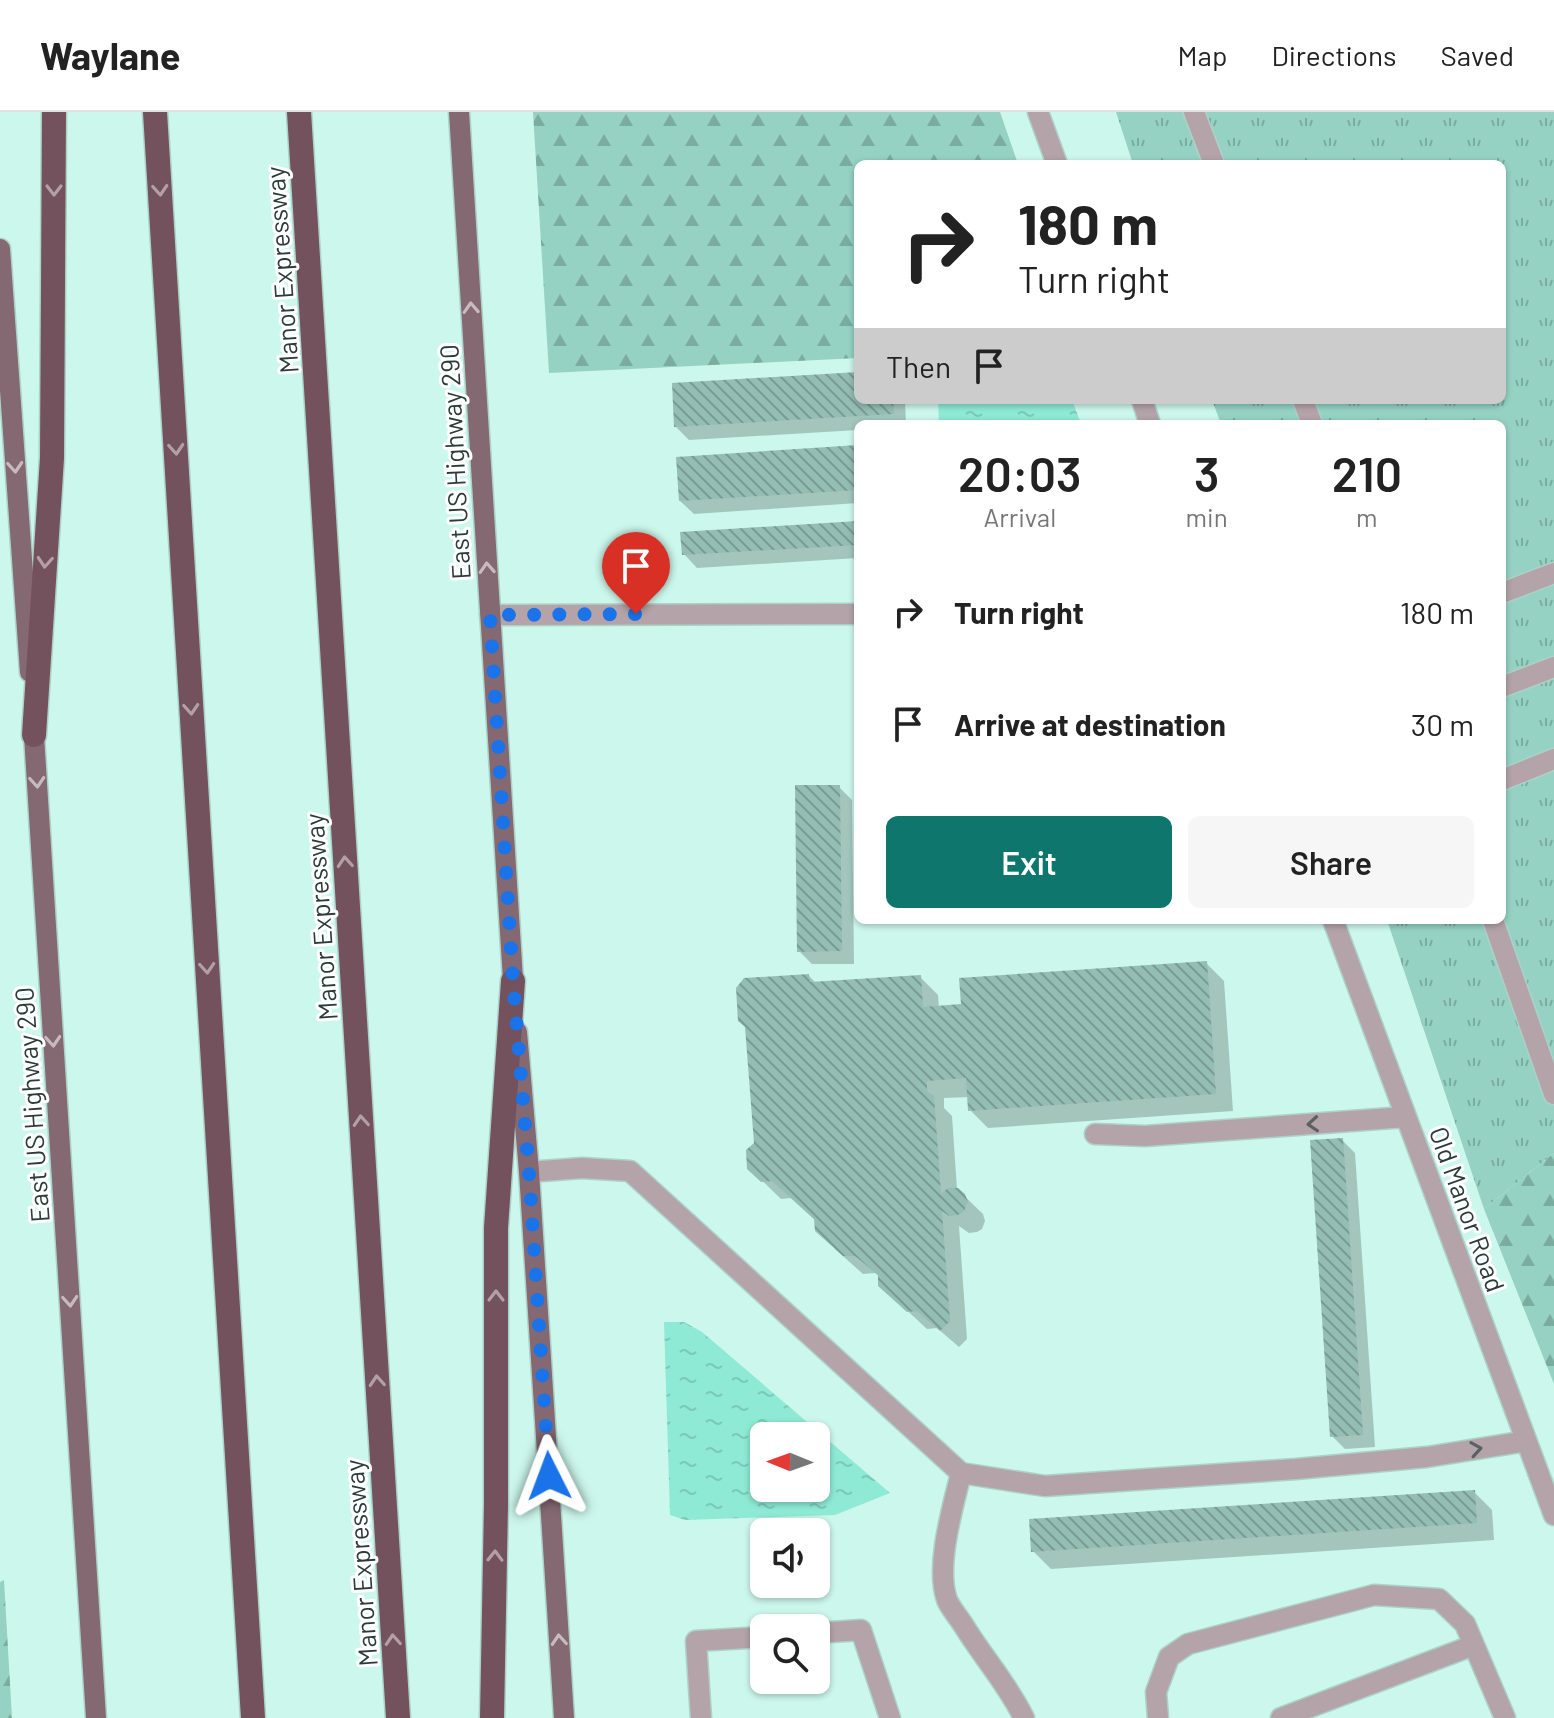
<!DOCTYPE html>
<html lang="en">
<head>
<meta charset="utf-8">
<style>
	body { margin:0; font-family:Barlow,sans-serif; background:#f6f6f6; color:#222; height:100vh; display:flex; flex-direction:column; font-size:30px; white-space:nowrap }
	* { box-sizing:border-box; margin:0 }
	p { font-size:26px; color:#767676 }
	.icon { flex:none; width:44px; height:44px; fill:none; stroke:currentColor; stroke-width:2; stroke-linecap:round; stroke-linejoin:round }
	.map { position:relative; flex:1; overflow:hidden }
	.drawer { position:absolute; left:854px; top:308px; width:652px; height:504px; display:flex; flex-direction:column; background:#fff; border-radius:12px; box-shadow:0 2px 6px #0004 }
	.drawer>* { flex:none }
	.banner { position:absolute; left:854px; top:48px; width:652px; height:244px; border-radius:12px; box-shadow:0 2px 6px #0004; background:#fff; color:#222; overflow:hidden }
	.needle { width:52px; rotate:271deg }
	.buttons { position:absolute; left:750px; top:1310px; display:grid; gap:16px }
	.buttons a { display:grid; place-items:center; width:80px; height:80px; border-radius:12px; background:#fff; box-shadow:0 2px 6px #0004; font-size:40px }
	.pin { position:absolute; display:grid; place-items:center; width:68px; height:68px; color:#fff; margin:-82px -34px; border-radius:50% 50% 50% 0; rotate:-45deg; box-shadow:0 0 8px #0007 }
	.pin .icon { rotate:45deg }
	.me { position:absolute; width:88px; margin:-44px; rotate:357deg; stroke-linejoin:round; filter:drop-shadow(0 0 6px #0008) }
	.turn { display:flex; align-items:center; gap:28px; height:168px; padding:0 32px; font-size:36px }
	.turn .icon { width:104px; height:104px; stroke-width:2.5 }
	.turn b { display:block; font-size:56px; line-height:68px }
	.then { display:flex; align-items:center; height:76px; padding:0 32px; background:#0003; gap:16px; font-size:30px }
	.eta { display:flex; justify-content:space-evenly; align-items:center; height:136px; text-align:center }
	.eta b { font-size:48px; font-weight:600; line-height:56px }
	.primary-button { display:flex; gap:16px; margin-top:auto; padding:16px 32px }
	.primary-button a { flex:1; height:92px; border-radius:12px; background:#0f766e; color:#fff; font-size:32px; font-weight:600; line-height:92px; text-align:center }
	.primary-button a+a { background:#f6f6f6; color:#222 }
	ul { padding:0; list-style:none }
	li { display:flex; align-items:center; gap:24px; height:112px; padding:0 32px }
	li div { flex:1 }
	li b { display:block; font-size:30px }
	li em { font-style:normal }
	header { display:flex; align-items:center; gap:48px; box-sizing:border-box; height:112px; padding:0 40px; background:#fff; border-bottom:2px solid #e0e0e0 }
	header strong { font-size:38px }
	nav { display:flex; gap:44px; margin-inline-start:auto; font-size:28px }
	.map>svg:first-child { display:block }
</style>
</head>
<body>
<header>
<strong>Waylane</strong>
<nav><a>Map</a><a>Directions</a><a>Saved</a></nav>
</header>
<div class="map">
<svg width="1554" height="1606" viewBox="0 0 1554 1606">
	<defs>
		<pattern id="grass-tufts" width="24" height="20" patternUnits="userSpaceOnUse" patternTransform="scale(2)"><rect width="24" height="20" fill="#95d2c4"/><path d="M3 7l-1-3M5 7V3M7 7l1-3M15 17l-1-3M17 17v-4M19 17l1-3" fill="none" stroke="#7aaca0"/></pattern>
		<pattern id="forest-firs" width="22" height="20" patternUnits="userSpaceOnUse" patternTransform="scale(2)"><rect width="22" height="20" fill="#95d2c4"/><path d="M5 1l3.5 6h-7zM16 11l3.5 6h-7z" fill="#7aaca0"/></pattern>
		<pattern id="water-ripples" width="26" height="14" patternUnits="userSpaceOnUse" patternTransform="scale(2)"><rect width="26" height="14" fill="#8ee9d5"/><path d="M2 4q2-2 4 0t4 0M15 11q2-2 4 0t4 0" fill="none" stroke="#7bc9b8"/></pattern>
		<pattern id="building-back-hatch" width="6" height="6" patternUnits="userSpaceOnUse" patternTransform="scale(2)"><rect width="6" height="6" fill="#94bdb3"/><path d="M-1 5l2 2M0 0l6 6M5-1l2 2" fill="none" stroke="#799b93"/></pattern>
	</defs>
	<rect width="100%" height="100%" fill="#ccf7ec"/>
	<path fill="url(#grass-tufts)" d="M1116,0H1554V1041L1484,1097L1387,808H1502V312H1221L1212,288H1502V52H1133Z"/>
	<path fill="url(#forest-firs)" d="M533,0H1000L1018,52H858V246L549,261Z
		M1554,1041V1272L1484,1097Z
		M4,1468L12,1606H0V1470Z"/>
	<path fill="url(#water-ripples)" fill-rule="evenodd" d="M938,288H1072L1081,312H939Z
		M664,1210H684L702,1220L890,1381L835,1403L685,1408L670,1403ZM764,1324H816V1376H764Z"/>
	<path fill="#0003" d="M858,262V288H905L906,312H858V318L689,328L676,315Z
		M858,335V391L694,402L680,389Z
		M858,411V446L697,456L684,442Z
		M839,675L852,688L854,852H812L799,839Z
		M1206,851L1224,869L1233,999L988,1016L970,998L969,985L944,986V996L952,1004L957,1077L983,1102L985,1109L982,1117L977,1120L969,1121L959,1114L967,1227L959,1235L937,1216L927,1217L899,1191L880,1165L875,1161L863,1162L835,1137L816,1109L791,1086L781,1087L749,1056L809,864L817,872L920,865L938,883L939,896Z
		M1342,1028L1355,1041L1375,1335L1345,1337L1332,1324Z
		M1474,1380L1492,1398L1494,1428L1051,1457L1033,1439Z"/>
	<path fill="url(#building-back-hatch)" d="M858,260V288H893L894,302L674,315L672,271Z
		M858,333V378L679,389L676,345Z
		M858,409V433L682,443L680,420Z
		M795,673H840L842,839L797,840Z
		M1207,849L1216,982L968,999L966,966L927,969V979L934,984L941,1082L948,1076H958L965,1082L968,1090L964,1099L958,1103L949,1104L942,1099L950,1209L940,1219L917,1199L907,1200L878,1174V1163L855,1144H843L815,1119L814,1107L772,1069L761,1070L747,1057L746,1038L754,1031L745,915L738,909L736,876L744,866L809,862L810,870L921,863L923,895L961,892L959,866Z
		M1343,1026L1363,1323L1330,1325L1310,1028Z
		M1475,1378L1477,1411L1031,1440L1029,1407Z"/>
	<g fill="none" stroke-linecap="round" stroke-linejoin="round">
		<g stroke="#acd2c8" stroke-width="23">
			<path id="minor" d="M1038,0L1057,52
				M1194,0L1214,52
				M1142,288L1150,312
				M1303,288L1312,312
				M1502,481L1554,461
				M490,503L858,502
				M1502,575L1554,555
				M1502,668L1554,647
				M1333,808L1554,1403
				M1493,808L1554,982
				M1095,1022L1145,1024L1406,1005
				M529,1060L582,1056L630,1059L961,1361L1045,1374L1296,1357L1427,1345L1526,1329
				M961,1361C953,1395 935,1454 947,1488C951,1497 959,1506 964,1514C983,1545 1008,1573 1024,1606
				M816,1521L861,1518L890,1606
				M701,1606L696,1529L764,1525
				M1158,1606L1156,1580L1169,1545L1188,1532L1374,1483L1439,1487L1465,1512L1505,1606
				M1281,1606L1474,1533"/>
		</g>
		<g stroke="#acd2c8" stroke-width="23">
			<path id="major" d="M459,0L514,884
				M0,137L30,560
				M33,608L96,1606
				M517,920L529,1060L564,1606"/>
		</g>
		<g stroke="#acd2c8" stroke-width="27">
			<path id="highway" d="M155,0L253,1606
				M299,0L398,1606
				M34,623L52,346L54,0
				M492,1606L496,1392V1116L513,869"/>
		</g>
		<use href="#minor" stroke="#b4a4a9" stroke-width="20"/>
		<use href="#major" stroke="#846872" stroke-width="20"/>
		<use href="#highway" stroke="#73525e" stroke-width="24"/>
	</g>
	<defs><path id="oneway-chevron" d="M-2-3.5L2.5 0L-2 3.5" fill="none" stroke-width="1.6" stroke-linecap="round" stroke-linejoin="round" transform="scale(2)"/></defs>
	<g stroke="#b2a0a6">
		<use href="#oneway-chevron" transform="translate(54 78) rotate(90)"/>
		<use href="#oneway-chevron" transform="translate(160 78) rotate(86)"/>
		<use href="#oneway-chevron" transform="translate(176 337) rotate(86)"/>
		<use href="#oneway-chevron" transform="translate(45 450) rotate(94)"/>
		<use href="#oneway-chevron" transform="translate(191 597) rotate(86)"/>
		<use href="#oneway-chevron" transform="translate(345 750) rotate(-94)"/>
		<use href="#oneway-chevron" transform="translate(207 856) rotate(86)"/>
		<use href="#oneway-chevron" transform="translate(361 1009) rotate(-94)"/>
		<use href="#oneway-chevron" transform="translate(496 1184) rotate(-90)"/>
		<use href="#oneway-chevron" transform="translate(377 1269) rotate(-94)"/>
		<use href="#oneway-chevron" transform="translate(495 1444) rotate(-89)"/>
		<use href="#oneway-chevron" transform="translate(393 1528) rotate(-94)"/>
	</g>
	<g stroke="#c8bbc0">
		<use href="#oneway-chevron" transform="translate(471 196) rotate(-93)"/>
		<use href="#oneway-chevron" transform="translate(15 355) rotate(86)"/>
		<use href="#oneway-chevron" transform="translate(487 456) rotate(-93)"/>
		<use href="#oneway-chevron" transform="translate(37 670) rotate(86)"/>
		<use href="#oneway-chevron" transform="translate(53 929) rotate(86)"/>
		<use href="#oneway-chevron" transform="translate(70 1189) rotate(86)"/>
		<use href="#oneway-chevron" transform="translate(559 1528) rotate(-94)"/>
	</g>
	<g stroke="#5b6060">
		<use href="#oneway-chevron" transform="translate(1313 1012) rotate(176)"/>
		<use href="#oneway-chevron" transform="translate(1476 1337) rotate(-9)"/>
	</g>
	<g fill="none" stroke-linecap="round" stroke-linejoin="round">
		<path stroke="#1a73e8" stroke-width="14" stroke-dasharray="0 25.2" d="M549,1364L529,1060L513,869L490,503L636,502"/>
	</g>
	<g text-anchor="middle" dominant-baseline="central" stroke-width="6" stroke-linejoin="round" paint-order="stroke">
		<g font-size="26" fill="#2b3c38" stroke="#fff">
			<text transform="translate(281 158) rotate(-94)">Manor Expressway</text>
			<text transform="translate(454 350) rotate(-93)">East US Highway 290</text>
			<text transform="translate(320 805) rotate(-94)">Manor Expressway</text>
			<text transform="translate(31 993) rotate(-94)">East US Highway 290</text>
			<text transform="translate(1468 1097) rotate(70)">Old Manor Road</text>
			<text transform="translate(360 1451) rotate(-94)">Manor Expressway</text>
		</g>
	</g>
</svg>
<div class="buttons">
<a><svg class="needle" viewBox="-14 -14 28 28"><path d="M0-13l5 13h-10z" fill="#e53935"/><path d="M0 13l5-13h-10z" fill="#767676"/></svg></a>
<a><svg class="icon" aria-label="sound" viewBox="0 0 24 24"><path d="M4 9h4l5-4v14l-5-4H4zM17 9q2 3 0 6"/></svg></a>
<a><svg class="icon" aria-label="search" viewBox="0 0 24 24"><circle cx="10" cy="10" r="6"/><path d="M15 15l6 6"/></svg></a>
</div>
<div class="pin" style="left:636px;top:502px;background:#d93025"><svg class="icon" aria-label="arrive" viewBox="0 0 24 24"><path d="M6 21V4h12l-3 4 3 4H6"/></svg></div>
<svg class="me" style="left:549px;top:1364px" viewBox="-20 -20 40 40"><path d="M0-17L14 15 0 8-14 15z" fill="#1a73e8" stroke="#fff" stroke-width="4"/></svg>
<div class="banner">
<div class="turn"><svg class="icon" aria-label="right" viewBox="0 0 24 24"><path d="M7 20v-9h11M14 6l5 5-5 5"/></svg><div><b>180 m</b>Turn right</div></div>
<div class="then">Then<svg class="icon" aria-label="arrive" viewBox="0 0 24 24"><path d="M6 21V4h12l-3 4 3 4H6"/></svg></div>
</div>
<section class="drawer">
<div class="eta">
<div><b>20:03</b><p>Arrival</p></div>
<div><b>3</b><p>min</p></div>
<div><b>210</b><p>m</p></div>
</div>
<ul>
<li><svg class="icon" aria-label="right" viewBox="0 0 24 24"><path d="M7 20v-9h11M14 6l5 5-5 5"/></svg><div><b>Turn right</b></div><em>180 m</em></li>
<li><svg class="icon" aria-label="arrive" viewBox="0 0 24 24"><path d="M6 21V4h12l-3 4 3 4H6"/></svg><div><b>Arrive at destination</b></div><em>30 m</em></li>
</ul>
<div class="primary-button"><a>Exit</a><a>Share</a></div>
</section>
</div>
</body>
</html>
